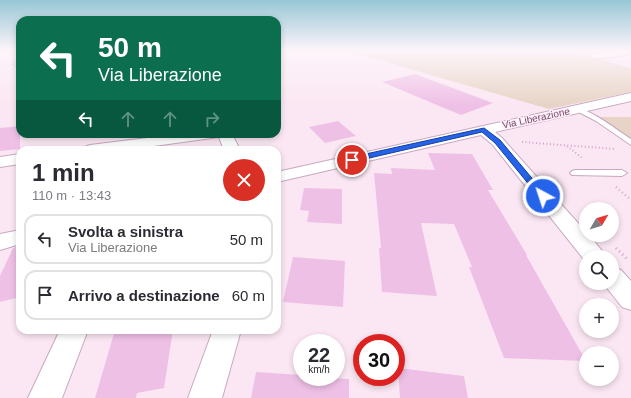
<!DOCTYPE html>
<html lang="it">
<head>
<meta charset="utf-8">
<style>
	body { margin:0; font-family:Helvetica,sans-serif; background:#f7f7f7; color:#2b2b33; height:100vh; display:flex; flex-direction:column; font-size:15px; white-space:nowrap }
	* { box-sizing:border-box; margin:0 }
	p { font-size:13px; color:#7c7c81 }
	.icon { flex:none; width:22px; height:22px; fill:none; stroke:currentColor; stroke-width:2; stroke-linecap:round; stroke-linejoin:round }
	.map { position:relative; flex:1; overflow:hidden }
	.drawer { position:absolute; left:16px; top:146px; width:265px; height:188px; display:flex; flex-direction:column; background:#fff; border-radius:12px; box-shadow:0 2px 6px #0003 }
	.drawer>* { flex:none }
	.top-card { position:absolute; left:16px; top:16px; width:265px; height:122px; border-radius:12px; box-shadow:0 2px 6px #0003; background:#0b6e4f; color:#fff; overflow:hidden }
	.needle { width:26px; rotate:52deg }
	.tools { position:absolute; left:579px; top:202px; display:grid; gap:8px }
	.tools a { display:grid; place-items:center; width:40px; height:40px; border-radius:50%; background:#fff; box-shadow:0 2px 6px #0003; font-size:20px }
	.speed { position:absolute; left:293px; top:334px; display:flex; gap:8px; font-size:20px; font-weight:700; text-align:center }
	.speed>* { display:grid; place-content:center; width:52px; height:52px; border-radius:50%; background:#fff; box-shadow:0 2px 6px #0003; line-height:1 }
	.speed small { font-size:10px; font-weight:400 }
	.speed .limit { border:6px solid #d22; background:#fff; color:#111 }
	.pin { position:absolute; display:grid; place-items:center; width:34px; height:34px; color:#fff; margin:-17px; border:2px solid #fff; border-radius:50%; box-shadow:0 1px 4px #0007 }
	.me { position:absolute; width:44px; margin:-22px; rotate:320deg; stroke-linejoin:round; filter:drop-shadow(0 0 3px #0008) }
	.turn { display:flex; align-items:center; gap:14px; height:84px; padding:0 16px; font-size:18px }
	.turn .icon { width:52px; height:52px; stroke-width:2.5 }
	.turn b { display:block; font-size:28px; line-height:34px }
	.lanes { display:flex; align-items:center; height:38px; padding:0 16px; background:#0003; justify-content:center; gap:20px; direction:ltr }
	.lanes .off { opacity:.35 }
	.round { display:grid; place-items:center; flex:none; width:42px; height:42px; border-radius:21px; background:#f7f7f7 }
	.overview { display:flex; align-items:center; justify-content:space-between; height:68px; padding:0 16px }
	h1 { font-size:24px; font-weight:700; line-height:30px }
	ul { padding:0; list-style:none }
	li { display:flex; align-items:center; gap:12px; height:50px; margin:0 8px 6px; padding:0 8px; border:2px solid #e1e1e2; border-radius:12px }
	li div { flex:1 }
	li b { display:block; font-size:15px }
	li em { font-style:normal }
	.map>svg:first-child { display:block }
</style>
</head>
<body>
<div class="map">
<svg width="631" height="398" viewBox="0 0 631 398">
	<rect width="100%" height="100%" fill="#fbe7f3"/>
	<path fill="#e8d4c6" d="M344,50H566L631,68V92L549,109Z
		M598,117H631V139Z"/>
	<path fill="#efc0e6" d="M415,74L493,103L461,115L382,82Z
		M338,121L356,136L325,143L309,127Z
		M20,126V149L0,151V128Z
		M428,153L472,154L493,190H488L527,255H526L586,361L504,358L469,267H472L454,224L421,223L437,296L382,292L379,248H381L374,173L392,174L391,168L435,170Z
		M304,188L342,189V224L307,222L309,211L300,210Z
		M20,246V297L0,302V276L13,248Z
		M293,257L345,261L343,307L283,302Z
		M115,330H173L164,388L137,393L136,398H95Z
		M398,368L464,376L468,398H400Z
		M256,372L302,375V377L349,379V398H251Z"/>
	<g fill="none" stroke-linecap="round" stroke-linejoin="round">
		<g stroke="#c8a9c1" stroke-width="2">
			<path id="lane" d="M575,108C586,106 620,132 631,139V145L596,121L575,110Z
				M575,170H622L627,173L622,176L572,175L570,173L572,171Z"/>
		</g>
		<g stroke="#c8a9c1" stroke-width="2">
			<path id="street" d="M622,50H628L629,52L625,55L595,59L591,56L595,53Z
				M20,60V68L13,64Z
				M631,93V101L495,132L502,138L586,232V235H589L607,257H586V262L492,144L481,135L277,182V172Z
				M180,134H232L240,150H224L219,137L125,150H82L85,147L90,145Z
				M20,154V164L0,167V157Z
				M20,230V244L0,250V234Z
				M612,267L621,270L631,281V310L622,307L603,283H612Z
				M60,330H88L62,398H28Z
				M213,330H241L222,398H188Z"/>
		</g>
		<path stroke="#d4a3cb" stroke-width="2" stroke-dasharray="1 2.5" stroke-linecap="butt" d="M522,142L615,149
			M567,146L582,158"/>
		<path stroke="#d4a3cb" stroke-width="2.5" stroke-dasharray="1 3" stroke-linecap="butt" d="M616,187L631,200"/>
		<path stroke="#d4a3cb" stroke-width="3" stroke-dasharray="1 3.5" stroke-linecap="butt" d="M616,248L627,259"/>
		<use href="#lane" fill="#fff" fill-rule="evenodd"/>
		<use href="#street" fill="#fff" fill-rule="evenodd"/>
	</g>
	<linearGradient id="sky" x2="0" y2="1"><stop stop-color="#97c7d6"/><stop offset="0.48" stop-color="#fdf4fa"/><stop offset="1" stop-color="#fdf4fa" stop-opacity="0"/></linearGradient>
	<rect width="631" height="105" fill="url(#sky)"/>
	<path fill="#2563eb" stroke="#184099" d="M484,128L500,140L546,195L548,196L546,198H540L495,143L482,132L352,162L348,160L352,157Z"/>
	<g text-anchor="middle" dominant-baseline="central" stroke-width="3" stroke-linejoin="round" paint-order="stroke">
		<g font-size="10" fill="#744d6e" stroke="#feedf7">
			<text transform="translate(536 118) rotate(-12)">Via Liberazione</text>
		</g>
	</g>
</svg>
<div class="tools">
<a><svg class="needle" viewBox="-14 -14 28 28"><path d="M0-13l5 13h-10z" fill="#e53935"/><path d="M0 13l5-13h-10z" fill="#7c7c81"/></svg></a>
<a><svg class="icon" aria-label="search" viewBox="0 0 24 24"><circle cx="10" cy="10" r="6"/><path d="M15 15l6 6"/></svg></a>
<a>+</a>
<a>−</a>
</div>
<div class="speed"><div>22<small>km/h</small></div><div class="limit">30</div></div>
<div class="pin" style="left:352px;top:160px;background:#d93025"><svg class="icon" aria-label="arrive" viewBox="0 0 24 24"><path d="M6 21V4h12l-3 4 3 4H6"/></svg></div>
<svg class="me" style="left:543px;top:196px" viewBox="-20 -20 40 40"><circle r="17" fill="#2563eb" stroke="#fff" stroke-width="3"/><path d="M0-11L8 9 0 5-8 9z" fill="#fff"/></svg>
<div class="top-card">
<div class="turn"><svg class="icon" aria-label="left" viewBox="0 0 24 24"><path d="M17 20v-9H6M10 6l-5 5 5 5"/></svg><div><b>50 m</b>Via Liberazione</div></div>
<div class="lanes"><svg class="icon" aria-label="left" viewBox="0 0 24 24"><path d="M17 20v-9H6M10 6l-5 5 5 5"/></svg><svg class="icon off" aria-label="ahead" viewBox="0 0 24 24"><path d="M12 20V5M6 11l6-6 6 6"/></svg><svg class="icon off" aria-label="ahead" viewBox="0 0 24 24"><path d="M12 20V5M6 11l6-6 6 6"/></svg><svg class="icon off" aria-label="right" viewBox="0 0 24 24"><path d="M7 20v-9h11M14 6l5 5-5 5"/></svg></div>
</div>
<section class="drawer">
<div class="overview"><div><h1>1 min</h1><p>110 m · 13:43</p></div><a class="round" style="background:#d93025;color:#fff"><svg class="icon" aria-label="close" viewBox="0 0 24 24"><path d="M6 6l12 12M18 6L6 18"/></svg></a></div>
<ul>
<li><svg class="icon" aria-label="left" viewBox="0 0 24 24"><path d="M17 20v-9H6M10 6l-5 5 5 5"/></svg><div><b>Svolta a sinistra</b><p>Via Liberazione</p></div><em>50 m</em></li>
<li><svg class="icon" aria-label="arrive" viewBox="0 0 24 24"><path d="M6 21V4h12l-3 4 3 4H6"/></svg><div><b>Arrivo a destinazione</b></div><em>60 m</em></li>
</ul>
</section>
</div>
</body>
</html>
